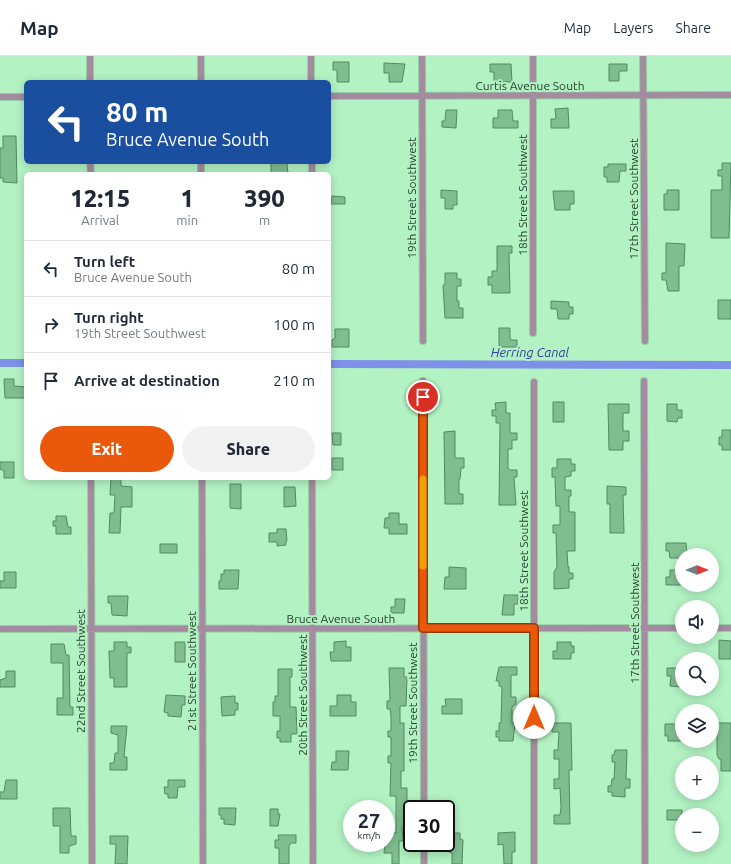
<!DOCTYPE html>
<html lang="en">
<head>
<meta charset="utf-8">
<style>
	body { margin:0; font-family:Ubuntu,sans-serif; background:#f2f2f3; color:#1f2937; height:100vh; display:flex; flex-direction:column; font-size:15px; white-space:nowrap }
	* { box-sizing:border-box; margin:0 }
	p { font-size:13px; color:#747a83 }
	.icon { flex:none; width:22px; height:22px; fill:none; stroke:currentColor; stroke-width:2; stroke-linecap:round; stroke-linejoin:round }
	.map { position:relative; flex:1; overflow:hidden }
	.panel { position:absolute; left:24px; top:116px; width:307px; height:308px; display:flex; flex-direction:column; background:#fff; border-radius:6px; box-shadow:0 2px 10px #0003 }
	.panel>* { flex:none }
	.guide { position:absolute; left:24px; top:24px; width:307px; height:84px; border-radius:6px; box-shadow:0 2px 10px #0003; background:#1a4fa0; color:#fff; overflow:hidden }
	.needle { width:26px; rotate:90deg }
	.fabs { position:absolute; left:675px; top:492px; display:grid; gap:8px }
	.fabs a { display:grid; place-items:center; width:44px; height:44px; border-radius:50%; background:#fff; box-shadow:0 2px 10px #0003; font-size:20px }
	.speed { position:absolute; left:343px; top:744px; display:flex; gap:8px; font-size:20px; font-weight:700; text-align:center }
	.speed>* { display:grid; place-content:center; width:52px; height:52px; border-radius:50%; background:#fff; box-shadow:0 2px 10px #0003; line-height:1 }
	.speed small { font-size:10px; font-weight:400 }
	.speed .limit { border:2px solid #111; border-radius:6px; background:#fff; color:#111 }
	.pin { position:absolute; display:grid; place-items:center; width:34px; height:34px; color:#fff; margin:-17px; border:2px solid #fff; border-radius:50%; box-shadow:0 1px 4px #0007 }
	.me { position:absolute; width:44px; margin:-22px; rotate:0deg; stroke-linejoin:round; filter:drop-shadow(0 0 3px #0008) }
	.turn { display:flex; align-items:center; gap:14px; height:84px; padding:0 16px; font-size:18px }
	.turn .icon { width:52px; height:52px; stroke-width:2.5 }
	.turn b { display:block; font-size:28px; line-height:34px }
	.eta { display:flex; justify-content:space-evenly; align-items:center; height:68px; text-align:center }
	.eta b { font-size:24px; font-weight:800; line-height:28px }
	.primary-button { display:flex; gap:8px; margin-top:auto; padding:8px 16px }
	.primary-button a { flex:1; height:46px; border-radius:24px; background:#ea580c; color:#fff; font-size:16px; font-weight:800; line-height:46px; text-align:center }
	.primary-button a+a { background:#f2f2f3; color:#1f2937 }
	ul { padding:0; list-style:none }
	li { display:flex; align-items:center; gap:12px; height:56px; padding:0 16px; border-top:1px solid #e0e1e3 }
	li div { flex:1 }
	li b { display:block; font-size:15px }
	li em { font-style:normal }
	header { display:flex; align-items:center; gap:24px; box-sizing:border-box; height:56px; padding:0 20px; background:#fff; border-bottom:1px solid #e0e1e3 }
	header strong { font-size:19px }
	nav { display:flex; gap:22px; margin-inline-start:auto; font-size:14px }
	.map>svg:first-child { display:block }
</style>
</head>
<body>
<header>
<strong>Map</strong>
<nav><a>Map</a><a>Layers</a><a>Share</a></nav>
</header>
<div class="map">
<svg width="731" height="808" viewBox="0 0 731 808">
	<rect width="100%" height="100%" fill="#b3f2c3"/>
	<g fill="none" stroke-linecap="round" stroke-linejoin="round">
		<path stroke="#7d91e8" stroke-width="8" d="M0,307H26
			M329,308L731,309"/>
	</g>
	<path fill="#80be91" stroke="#508b61" d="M333,6H349V26H337V14H333Z
		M384,7L405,8L402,26H389V17H384Z
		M490,8H511L512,26H494V16H490Z
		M609,8H627V15H620L619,17V25H609Z
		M568,52L569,72H551V63H556L555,53Z
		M446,54H457L456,72L442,71V65H445Z
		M498,54H512L513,65H518V72H493V62H498Z
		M3,80H16L17,127L3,126V122H0V92H3Z
		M271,107H287L288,118H271Z
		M722,107H731L729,182H711V134H722V120H718V114H722Z
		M608,108H626V115H620L619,126H607V121H604V111H608Z
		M441,134L457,135V149H453V153H445V142H441Z
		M667,134H679V154H664V138H667Z
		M553,135H574V148H570V154H555Z
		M332,140L345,141V148H331Z
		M666,187L685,188L684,210H679V235H668L666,224H662V217H666Z
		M497,190H512V197H509L510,237H492V229H488V221H492V215H497Z
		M445,217H457V223H461V230H457V245H459V252H463V262H445L443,229H445Z
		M718,244H731V263H718Z
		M551,245L569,246V251H573V258H569V263H558L557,253H551Z
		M499,272H510V281L511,284H517V291H499Z
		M335,273H349V291H332V284L335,282Z
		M4,323H14V330L26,331V342H5Z
		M506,346V357H510V377H517V384H512V393H508V412L510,414H517V421H514L516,449H499L500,367H496V360H492V354H496L495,347Z
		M553,346H564V366H553Z
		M608,348H629V357H623V375H629V385H623V394H609Z
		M667,348H677V354H682V362H678L677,366L667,365Z
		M722,374H731V394H722V389H719V381H722Z
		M455,375V402H464V412H461L460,423H459V438H463V448H445L444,376Z
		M332,377H341V389H333Z
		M332,402H343V414H332Z
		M557,403H571V408H575V415H571V420L565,421V434H571V440H569V456H575V495H567L568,511H569V517H573V523H569V532L554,533V516L557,511L556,477H553V469H560V450H556L555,421H552V412H557Z
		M0,406H14V422H4V415L0,413Z
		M111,422H121V430L132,431V451H121L120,477H109L110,457H114L115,439H110Z
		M230,428H241V453L230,452Z
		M607,430L626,431V439H623L624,477H610V448H607Z
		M284,431H295L296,450L284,451Z
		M389,457H399V468H407V478H389V472H384L385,462H389Z
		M56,460H66L68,471H71V478H56V470H53V465H56Z
		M277,473H286L287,485H286V489L277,490V486H269V477H277Z
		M666,487H686L687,499H682V502H670L669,495H666Z
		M160,488H177V497H160Z
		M449,511L466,512V533H444L445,521H449Z
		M224,514H239L238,533H219V525H221V518H224Z
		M670,514H682V529H666V521H670Z
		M4,516H16V532H0V525H4Z
		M504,539H518V548H514V559H502Z
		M108,540H128L127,560L112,559L111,547H108Z
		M395,543H405L404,557H391V551H395Z
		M719,584L731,585V603H719Z
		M346,585V591H351V605H331L330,596H334V586Z
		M114,586H127V591H131V597H127V631H114V622H110L109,595H114Z
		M175,586H185V606H175Z
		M557,586H571V590H574V597H571V603H553V595H557Z
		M51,588H64L66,599H69L70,651H73V659H57V642H63V607H51Z
		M499,611H517V619H511V641H516V648L512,651V667H515L513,685H499V681H496V675H499V667H501L502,631L499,630V625H496Z
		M389,612H404V621H407L406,650H400V667H404V715H401V732H407V770H402L403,785H399V808H392V797H384L386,777H396V740H390L391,707H388V700H391V681H388V675H391V659L390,653H387V645H390Z
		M667,612H681V631L670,630L671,620H667Z
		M278,613H292V621H290V651H296L297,678H291V686H280V682H277V675H280V660H273V646H275V640H278Z
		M6,615H15V631H0V624L6,622Z
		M166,639L185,640V649H182L181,661L168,660V657L164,656Z
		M337,639H351V646H356V660H330V650H337Z
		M235,640V647H238V654H235V659L222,660L221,641Z
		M445,643H462V658H442V650H446Z
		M552,667H571L572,714H569L570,768H554V759H560L561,751L560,732L554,733V723H559V703H554V694H558L559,676H552Z
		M717,667H731V715H721V703H719L717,699Z
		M665,668H681V685H668V680H665Z
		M111,670H127L124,701H127V714H110V707H114L115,697H118V679L111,677Z
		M615,694H627L626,723H630V732H625V741L612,740V736H608V730H611L612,723H614L615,706H612V699H614Z
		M336,695H349L348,714H331L332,706H336Z
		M6,724H17V743H0V736H4Z
		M168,724H185V731H178L177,742H168V738H165L164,731H168Z
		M53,752H70L71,780H76V788L69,790V797H60V770H53Z
		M219,752H236L235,769L224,768V763H221V759H219Z
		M270,753H278V758H280L278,770H270Z
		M667,754H682V764H667Z
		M515,776V796H512V808H504L503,788L498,789V777Z
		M446,777H460V783L463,784L462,808H452V797L449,796Z
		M278,779H296V787H291L289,790V808H279V792H275V784H279Z
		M110,780H128L127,808H115L116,788H110Z"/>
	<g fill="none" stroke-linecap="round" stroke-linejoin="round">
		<g stroke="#96cea5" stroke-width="8">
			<path id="minor" d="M90,0V26
				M201,0V26
				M311,0V26
				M422,0L423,285
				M533,0V277
				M643,0L645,285
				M329,40L731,39
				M0,41H26
				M90,106L91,118
				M201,106V118
				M312,106V118
				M423,325L424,753
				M644,325L645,808
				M534,326V808
				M91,422L92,808
				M202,422L203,808
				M312,422L313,808
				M712,572H731
				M0,573L682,572
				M424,787V808"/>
		</g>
		<use href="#minor" stroke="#a48b9f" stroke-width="6"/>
	</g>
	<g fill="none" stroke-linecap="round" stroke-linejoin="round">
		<g stroke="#983908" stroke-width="10">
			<path id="route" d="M423,341V572H534V662"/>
		</g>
		<use href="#route" stroke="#ea580c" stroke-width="7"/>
		<path stroke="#f59e0b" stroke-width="7" d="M423,423V510"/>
	</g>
	<g text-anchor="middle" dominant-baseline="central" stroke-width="4" stroke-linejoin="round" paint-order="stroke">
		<g font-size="12" fill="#243e2c" stroke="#b3f2c3">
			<text x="530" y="29">Curtis Avenue South</text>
			<text transform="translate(522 139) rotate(-90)">18th Street Southwest</text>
			<text transform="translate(411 142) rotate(-90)">19th Street Southwest</text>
			<text transform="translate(633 143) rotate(-90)">17th Street Southwest</text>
			<text transform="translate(523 495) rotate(-90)">18th Street Southwest</text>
			<text x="341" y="562">Bruce Avenue South</text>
			<text transform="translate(634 567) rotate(-90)">17th Street Southwest</text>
			<text transform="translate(80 615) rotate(-90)">22nd Street Southwest</text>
			<text transform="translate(191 615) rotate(-90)">21st Street Southwest</text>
			<text transform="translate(302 639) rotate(-90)">20th Street Southwest</text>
			<text transform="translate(412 647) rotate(-90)">19th Street Southwest</text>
		</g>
		<g font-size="13" font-style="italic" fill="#313ca0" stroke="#b3f2c3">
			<text x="530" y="296">Herring Canal</text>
		</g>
	</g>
</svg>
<div class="fabs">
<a><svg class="needle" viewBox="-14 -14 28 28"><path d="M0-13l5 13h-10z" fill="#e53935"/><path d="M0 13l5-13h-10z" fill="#747a83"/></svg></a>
<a><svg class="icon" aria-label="sound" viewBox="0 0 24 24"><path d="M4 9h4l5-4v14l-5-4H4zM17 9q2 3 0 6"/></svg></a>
<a><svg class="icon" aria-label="search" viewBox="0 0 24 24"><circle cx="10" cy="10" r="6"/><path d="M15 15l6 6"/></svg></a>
<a><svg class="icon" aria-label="layers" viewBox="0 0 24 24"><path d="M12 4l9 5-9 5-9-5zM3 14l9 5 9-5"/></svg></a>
<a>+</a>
<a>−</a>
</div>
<div class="speed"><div>27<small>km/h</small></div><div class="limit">30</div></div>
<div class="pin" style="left:423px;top:341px;background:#d93025"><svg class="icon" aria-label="arrive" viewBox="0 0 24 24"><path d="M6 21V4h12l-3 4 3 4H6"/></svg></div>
<svg class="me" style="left:534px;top:662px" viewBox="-20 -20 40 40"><circle r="19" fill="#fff"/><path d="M0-13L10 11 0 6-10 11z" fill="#ea580c"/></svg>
<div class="guide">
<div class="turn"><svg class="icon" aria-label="left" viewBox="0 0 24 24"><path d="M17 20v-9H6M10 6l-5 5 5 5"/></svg><div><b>80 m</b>Bruce Avenue South</div></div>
</div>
<section class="panel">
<div class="eta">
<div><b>12:15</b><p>Arrival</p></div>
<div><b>1</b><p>min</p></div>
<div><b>390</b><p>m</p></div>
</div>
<ul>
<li><svg class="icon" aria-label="left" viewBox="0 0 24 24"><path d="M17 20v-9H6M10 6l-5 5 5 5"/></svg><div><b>Turn left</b><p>Bruce Avenue South</p></div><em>80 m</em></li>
<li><svg class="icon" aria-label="right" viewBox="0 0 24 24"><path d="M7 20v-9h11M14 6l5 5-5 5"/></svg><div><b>Turn right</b><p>19th Street Southwest</p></div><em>100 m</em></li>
<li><svg class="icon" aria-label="arrive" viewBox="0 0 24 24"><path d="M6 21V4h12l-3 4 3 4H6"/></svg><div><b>Arrive at destination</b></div><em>210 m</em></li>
</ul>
<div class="primary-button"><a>Exit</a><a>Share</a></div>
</section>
</div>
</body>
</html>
